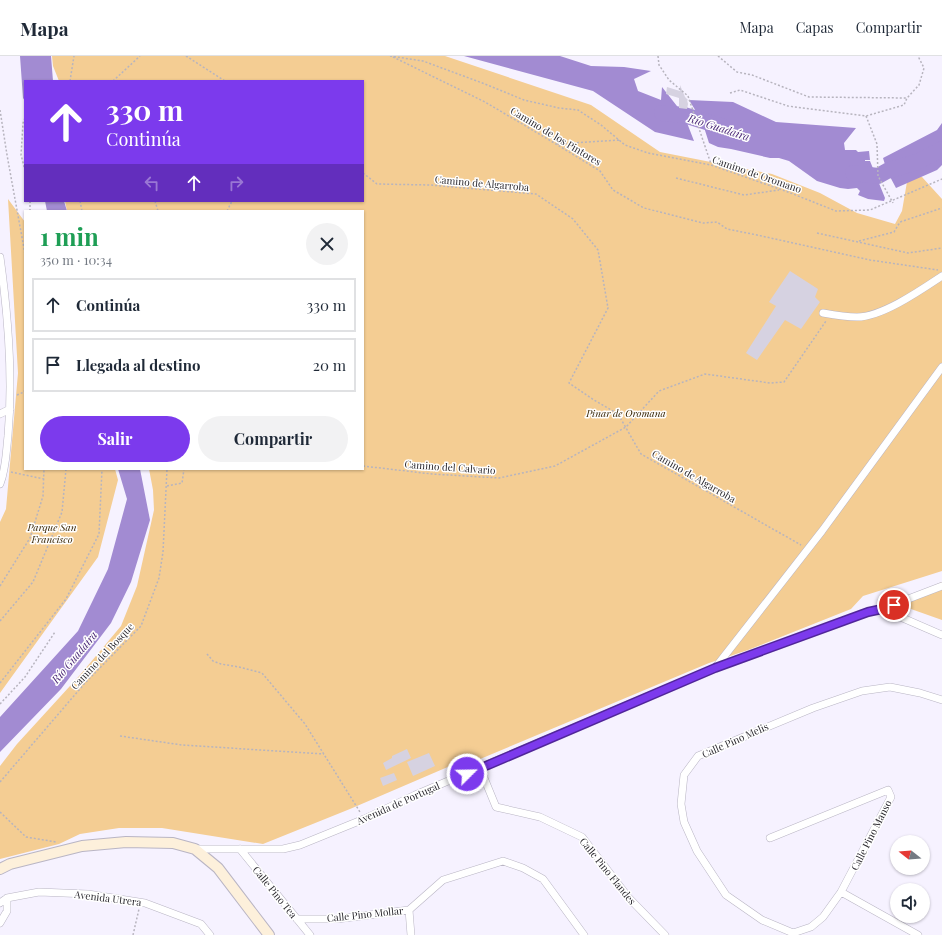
<!DOCTYPE html>
<html lang="es">
<head>
<meta charset="utf-8">
<style>
	body { margin:0; font-family:"Playfair Display",serif; background:#f2f2f3; color:#1f2937; height:100vh; display:flex; flex-direction:column; font-size:15px; white-space:nowrap }
	* { box-sizing:border-box; margin:0 }
	p { font-size:13px; color:#747a83 }
	.icon { flex:none; width:22px; height:22px; fill:none; stroke:currentColor; stroke-width:2; stroke-linecap:round; stroke-linejoin:round }
	.map { position:relative; flex:1; overflow:hidden }
	.panel { position:absolute; left:24px; top:154px; width:340px; height:260px; display:flex; flex-direction:column; background:#fff; border-radius:0px; box-shadow:0 1px 3px #0004 }
	.panel>* { flex:none }
	.banner { position:absolute; left:24px; top:24px; width:340px; height:122px; border-radius:0px; box-shadow:0 1px 3px #0004; background:#7c3aed; color:#fff; overflow:hidden }
	.needle { width:26px; rotate:287deg }
	.controls { position:absolute; left:890px; top:779px; display:grid; gap:8px }
	.controls a { display:grid; place-items:center; width:40px; height:40px; border-radius:50%; background:#fff; box-shadow:0 1px 3px #0004; font-size:20px }
	.pin { position:absolute; display:grid; place-items:center; width:34px; height:34px; color:#fff; margin:-17px; border:2px solid #fff; border-radius:50%; box-shadow:0 1px 4px #0007 }
	.me { position:absolute; width:44px; margin:-22px; rotate:67deg; stroke-linejoin:round; filter:drop-shadow(0 0 3px #0008) }
	.turn { display:flex; align-items:center; gap:14px; height:84px; padding:0 16px; font-size:18px }
	.turn .icon { width:52px; height:52px; stroke-width:2.5 }
	.turn b { display:block; font-size:28px; line-height:34px }
	.lanes { display:flex; align-items:center; height:38px; padding:0 16px; background:#0003; justify-content:center; gap:20px; direction:ltr }
	.lanes .off { opacity:.35 }
	.round { display:grid; place-items:center; flex:none; width:42px; height:42px; border-radius:21px; background:#f2f2f3 }
	.overview { display:flex; align-items:center; justify-content:space-between; height:68px; padding:0 16px }
	h1 { font-size:24px; font-weight:700; line-height:30px; color:#1e9e55 }
	.primary-button { display:flex; gap:8px; margin-top:auto; padding:8px 16px }
	.primary-button a { flex:1; height:46px; border-radius:24px; background:#7c3aed; color:#fff; font-size:16px; font-weight:700; line-height:46px; text-align:center }
	.primary-button a+a { background:#f2f2f3; color:#1f2937 }
	ul { padding:0; list-style:none }
	li { display:flex; align-items:center; gap:12px; height:54px; margin:0 8px 6px; padding:0 8px; border:2px solid #e0e1e3; border-radius:0px }
	li div { flex:1 }
	li b { display:block; font-size:15px }
	li em { font-style:normal }
	header { display:flex; align-items:center; gap:24px; box-sizing:border-box; height:56px; padding:0 20px; background:#fff; border-bottom:1px solid #e0e1e3 }
	header strong { font-size:19px }
	nav { display:flex; gap:22px; margin-inline-start:auto; font-size:14px }
	.map>svg:first-child { display:block }
</style>
</head>
<body>
<header>
<strong>Mapa</strong>
<nav><a>Mapa</a><a>Capas</a><a>Compartir</a></nav>
</header>
<div class="map">
<svg width="942" height="879" viewBox="0 0 942 879">
	<rect width="100%" height="100%" fill="#f6f2ff"/>
	<path fill="#f4cd93" d="M52,0H445L591,49L660,96L772,118L820,137L857,157L895,168L902,155L908,120L922,121L942,143V515L863,540L851,553L748,594L709,607L473,706L471,701L350,753L263,788L162,772H119L80,778L59,788L0,803V710L17,688L80,619L121,570L137,530L154,454L153,434L149,413H363V155H67L65,145H363V25H59L53,10Z
		M8,143L25,166V413H115L118,424L98,501L0,637V466L6,453L18,317Z
		M942,526V564L894,547Z"/>
	<path fill="#a28bd2" d="M20,0H51L53,25H25V45L23,42Z
		M464,0H560L591,10L624,11L651,15L634,23L638,35L661,44L662,31L684,59L694,85L655,76L593,35Z
		M689,44L733,46L776,66L856,72L844,87L845,94H856L858,96L869,95L870,104H865V105H870L885,142L884,145L868,143L858,139L860,135L857,132L848,133L840,132L817,125L789,105L779,102H770L731,93L718,91L709,87L702,65Z
		M942,67V109L937,114L896,132L887,115L883,102L937,74Z
		M45,145H64L67,155H47Z
		M118,413H140L150,464L131,526L111,567L61,633L0,696V661L78,575L108,513L127,443Z"/>
	<g fill="none" stroke-linecap="round" stroke-linejoin="round">
		<path stroke="#a28bd2" stroke-width="16" d="M662,57L684,59L723,71
			M853,117L878,120L887,115L917,106L942,93"/>
	</g>
	<path fill="#d6d2e1" d="M680,29L685,41L689,45L687,44L688,48L687,53L679,52V42L666,38L667,31L680,35Z
		M790,215L818,233L815,241L820,246L801,273L785,264L757,304L746,297L776,250L769,246Z
		M407,693L411,702L386,714L383,707L392,702V700Z
		M429,697L435,710L413,720L407,706Z
		M394,717L397,724L383,730L380,722Z"/>
	<g fill="none" stroke-linecap="round" stroke-linejoin="round">
		<g stroke="#b9b5c4" stroke-width="8">
			<path id="street" d="M0,201C8,258 13,322 8,380C6,397 6,413 0,428
				M823,257C834,259 846,261 857,261C882,261 921,234 942,220
				M0,358L10,353
				M882,553L942,579
				M715,612L822,475L942,311
				M480,712L496,751L540,761L582,781L628,841L665,879
				M770,782L888,734L891,741L841,836L823,861L811,871L793,877L762,864L726,839L697,795L684,766L681,748L684,719L698,700L813,652L862,635L890,631L920,637L942,644
				M195,793H283L300,789L364,763L415,739L658,636L715,612L868,556L882,553L942,530
				M240,793L310,879
				M841,836L918,879
				M0,847L7,842L39,836L88,838L145,847L201,868L210,879
				M409,854L443,824L503,805L523,812L543,823L584,879
				M409,854L411,879
				M297,863H337L409,854
				M0,867L7,855V842"/>
		</g>
		<g stroke="#b9b5c4" stroke-width="12">
			<path id="secondary" d="M0,813L10,808L82,790L126,786L173,787L195,793L218,812L269,879"/>
		</g>
		<path stroke="#b7b4be" stroke-width="1.5" stroke-dasharray="2 2" stroke-linecap="butt" d="M186,0L225,25
			M390,0L423,5L485,28L524,44L559,52L578,54L601,69L625,89L648,97L711,109L788,136L836,155L870,154L942,123
			M658,0L659,9L669,24L688,40L711,108
			M718,0L737,16L752,19L809,41L907,42
			M393,1L485,46L556,88L600,115L613,134L644,152L703,167L717,166L727,173L757,179L870,204L938,214
			M70,25L74,0
			M113,25L140,0
			M730,37L740,34L788,50L866,60L904,49L907,42L919,29L924,12L918,0
			M0,54L7,99L25,198
			M866,60L877,88L878,120L893,147
			M25,62L23,67L21,99L25,114
			M557,88L619,84
			M363,117L377,128L430,129L536,138L573,163L598,194L608,252L569,327L594,344L618,358L641,398L801,489
			M676,122L744,139L779,134
			M30,145V155
			M80,145L82,155
			M155,145L158,155
			M227,155L232,145
			M817,177L908,197L942,192
			M859,185L894,176L900,166L942,152
			M17,339L24,336L25,333
			M363,410L432,418L499,422L555,410L626,371L659,335L705,318L770,327L784,326L826,265
			M11,416L44,423
			M167,430L182,427L184,413
			M0,530L30,482L43,440L44,413
			M0,565L33,526L62,456L66,413
			M207,598L213,605L221,608L239,611L262,617L305,668L360,756
			M0,627L66,543L99,478L102,413
			M0,648L25,621L55,576
			M120,680L182,689L324,698
			M0,726L85,627L141,570L159,522L163,496L167,413
			M0,756L26,781L56,786
			M133,879L139,853"/>
		<use href="#street" stroke="#fff" stroke-width="7"/>
		<use href="#secondary" stroke="#fdf0db" stroke-width="10"/>
	</g>
	<g fill="none" stroke-linecap="round" stroke-linejoin="round">
		<g stroke="#51269a" stroke-width="10">
			<path id="route" d="M467,718L715,612L868,556L882,553L894,549"/>
		</g>
		<use href="#route" stroke="#7c3aed" stroke-width="7"/>
	</g>
	<g text-anchor="middle" dominant-baseline="central" stroke-width="3" stroke-linejoin="round" paint-order="stroke">
		<g font-size="10" fill="#2a282e" stroke="#fff">
			<text transform="translate(556 80) rotate(31)">Camino de los Pintores</text>
			<text transform="translate(757 118) rotate(19)">Camino de Oromano</text>
			<text transform="translate(482 127) rotate(5)">Camino de Algarroba</text>
			<text transform="translate(450 411) rotate(4)">Camino del Calvario</text>
			<text transform="translate(694 420) rotate(30)">Camino de Algarroba</text>
			<text transform="translate(102 600) rotate(-47)">Camino del Bosque</text>
			<text transform="translate(735 684) rotate(-24)">Calle Pino Melis</text>
			<text transform="translate(398 747) rotate(-24)">Avenida de Portugal</text>
			<text transform="translate(871 779) rotate(-63)">Calle Pino Manso</text>
			<text transform="translate(608 815) rotate(51)">Calle Pino Flandes</text>
			<text transform="translate(275 836) rotate(51)">Calle Pino Tea</text>
			<text transform="translate(108 842) rotate(7)">Avenida Utrera</text>
			<text transform="translate(365 858) rotate(-6)">Calle Pino Mollar</text>
		</g>
		<g font-size="10" font-style="italic" fill="#392706" stroke="#fff">
			<text x="626" y="357">Pinar de Oromana</text>
			<text x="52" y="471">Parque San<tspan x="52" dy="12">Francisco</tspan></text>
		</g>
		<g font-size="11" font-style="italic" fill="#431f71" stroke="#fff">
			<text transform="translate(719 71) rotate(18)">Río Guadaíra</text>
			<text transform="translate(74 601) rotate(-50)">Río Guadaíra</text>
		</g>
	</g>
</svg>
<div class="controls">
<a><svg class="needle" viewBox="-14 -14 28 28"><path d="M0-13l5 13h-10z" fill="#e53935"/><path d="M0 13l5-13h-10z" fill="#747a83"/></svg></a>
<a><svg class="icon" aria-label="sound" viewBox="0 0 24 24"><path d="M4 9h4l5-4v14l-5-4H4zM17 9q2 3 0 6"/></svg></a>
</div>
<div class="pin" style="left:894px;top:549px;background:#d93025"><svg class="icon" aria-label="arrive" viewBox="0 0 24 24"><path d="M6 21V4h12l-3 4 3 4H6"/></svg></div>
<svg class="me" style="left:467px;top:718px" viewBox="-20 -20 40 40"><circle r="17" fill="#7c3aed" stroke="#fff" stroke-width="3"/><path d="M0-11L8 9 0 5-8 9z" fill="#fff"/></svg>
<div class="banner">
<div class="turn"><svg class="icon" aria-label="ahead" viewBox="0 0 24 24"><path d="M12 20V5M6 11l6-6 6 6"/></svg><div><b>330 m</b>Continúa</div></div>
<div class="lanes"><svg class="icon off" aria-label="left" viewBox="0 0 24 24"><path d="M17 20v-9H6M10 6l-5 5 5 5"/></svg><svg class="icon" aria-label="ahead" viewBox="0 0 24 24"><path d="M12 20V5M6 11l6-6 6 6"/></svg><svg class="icon off" aria-label="right" viewBox="0 0 24 24"><path d="M7 20v-9h11M14 6l5 5-5 5"/></svg></div>
</div>
<section class="panel">
<div class="overview"><div><h1>1 min</h1><p>350 m · 10:34</p></div><a class="round"><svg class="icon" aria-label="close" viewBox="0 0 24 24"><path d="M6 6l12 12M18 6L6 18"/></svg></a></div>
<ul>
<li><svg class="icon" aria-label="ahead" viewBox="0 0 24 24"><path d="M12 20V5M6 11l6-6 6 6"/></svg><div><b>Continúa</b></div><em>330 m</em></li>
<li><svg class="icon" aria-label="arrive" viewBox="0 0 24 24"><path d="M6 21V4h12l-3 4 3 4H6"/></svg><div><b>Llegada al destino</b></div><em>20 m</em></li>
</ul>
<div class="primary-button"><a>Salir</a><a>Compartir</a></div>
</section>
</div>
</body>
</html>
